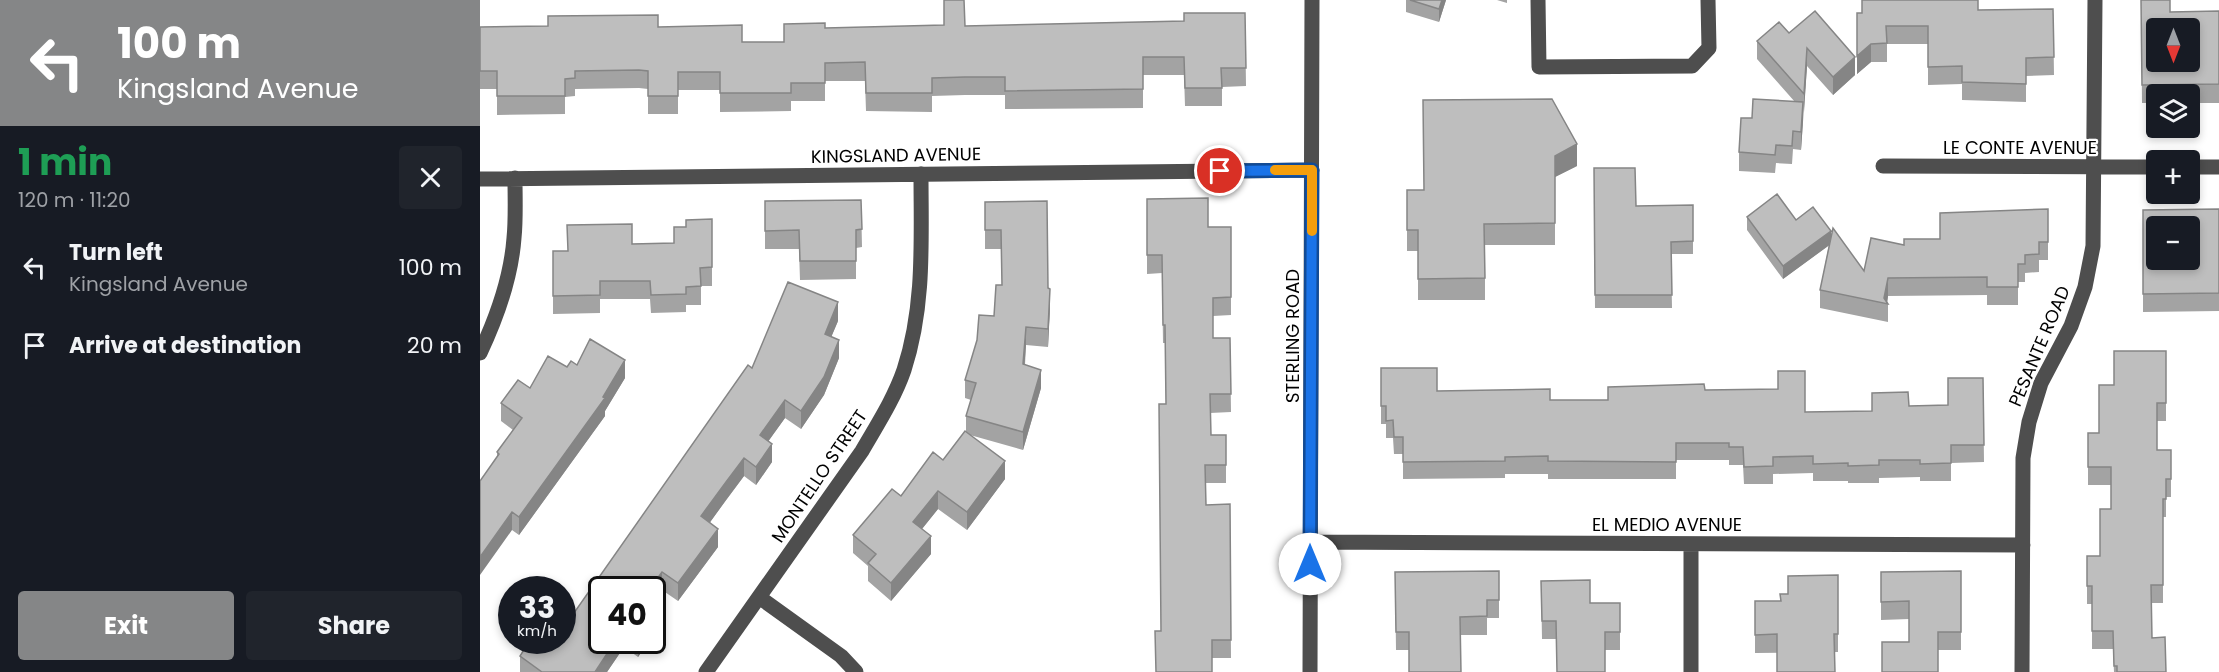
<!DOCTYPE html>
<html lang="en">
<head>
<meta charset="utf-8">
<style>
	body { margin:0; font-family:Poppins,sans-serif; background:#20242c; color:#f1f3f6; height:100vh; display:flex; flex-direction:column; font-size:22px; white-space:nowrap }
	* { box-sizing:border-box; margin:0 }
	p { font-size:20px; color:#9ea1a6 }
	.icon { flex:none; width:33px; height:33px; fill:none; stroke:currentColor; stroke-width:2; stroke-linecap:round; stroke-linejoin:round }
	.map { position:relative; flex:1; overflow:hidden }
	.sheet { display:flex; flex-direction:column; background:#171b24; width:480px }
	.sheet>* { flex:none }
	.banner { background:#858687; color:#fff; overflow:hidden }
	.needle { width:39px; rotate:180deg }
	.buttons { position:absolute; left:1666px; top:18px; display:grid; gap:12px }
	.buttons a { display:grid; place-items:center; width:54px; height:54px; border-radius:6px; background:#171b24; box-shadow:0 3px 9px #0003; font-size:30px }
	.speed { position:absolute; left:18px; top:576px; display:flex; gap:12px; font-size:30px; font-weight:700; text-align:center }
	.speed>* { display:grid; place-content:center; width:78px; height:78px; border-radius:50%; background:#171b24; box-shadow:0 3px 9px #0003; line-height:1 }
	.speed small { font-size:15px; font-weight:400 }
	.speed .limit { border:3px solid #111; border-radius:9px; background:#fff; color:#111 }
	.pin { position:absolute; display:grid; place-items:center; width:51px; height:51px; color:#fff; margin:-26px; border:3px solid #fff; border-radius:50%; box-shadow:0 2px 6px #0007 }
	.me { position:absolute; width:66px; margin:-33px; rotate:0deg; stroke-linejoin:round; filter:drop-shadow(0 0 4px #0008) }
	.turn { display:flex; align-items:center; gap:21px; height:126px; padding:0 18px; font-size:27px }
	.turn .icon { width:78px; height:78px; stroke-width:2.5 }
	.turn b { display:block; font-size:42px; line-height:51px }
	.round { display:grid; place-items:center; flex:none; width:63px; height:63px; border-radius:6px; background:#20242c }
	.head { display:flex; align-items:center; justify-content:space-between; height:102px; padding:0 18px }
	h1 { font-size:36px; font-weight:700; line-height:45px; color:#1e9e55 }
	.action { display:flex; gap:12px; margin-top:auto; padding:12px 18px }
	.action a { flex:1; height:69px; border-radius:6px; background:#858687; color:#fff; font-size:24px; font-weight:700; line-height:69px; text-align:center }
	.action a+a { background:#20242c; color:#f1f3f6 }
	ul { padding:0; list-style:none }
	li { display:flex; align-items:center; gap:18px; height:78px; padding:0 18px }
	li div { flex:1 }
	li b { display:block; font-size:22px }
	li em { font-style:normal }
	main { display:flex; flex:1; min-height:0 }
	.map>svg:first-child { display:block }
</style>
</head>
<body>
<main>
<section class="sheet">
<div class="banner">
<div class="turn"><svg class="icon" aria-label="left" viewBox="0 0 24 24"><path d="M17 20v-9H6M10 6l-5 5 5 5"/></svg><div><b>100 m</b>Kingsland Avenue</div></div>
</div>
<div class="head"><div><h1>1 min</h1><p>120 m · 11:20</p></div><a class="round"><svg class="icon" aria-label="close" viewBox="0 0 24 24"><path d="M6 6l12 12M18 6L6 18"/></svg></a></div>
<ul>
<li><svg class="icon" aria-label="left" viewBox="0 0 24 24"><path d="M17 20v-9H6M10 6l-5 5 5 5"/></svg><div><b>Turn left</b><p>Kingsland Avenue</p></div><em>100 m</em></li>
<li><svg class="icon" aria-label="arrive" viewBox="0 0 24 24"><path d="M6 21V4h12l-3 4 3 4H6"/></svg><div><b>Arrive at destination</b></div><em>20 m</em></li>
</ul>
<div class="action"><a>Exit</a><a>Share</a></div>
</section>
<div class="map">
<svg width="1739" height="672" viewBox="0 0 1739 672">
	<rect width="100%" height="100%" fill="#fff"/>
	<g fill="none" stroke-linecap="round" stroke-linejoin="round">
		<path stroke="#4e4e4e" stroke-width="15" d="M1058,0L1059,67L1212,66L1229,48L1228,0
			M1403,166L1677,167
			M1710,167H1739
			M0,179L832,170
			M0,353C17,317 31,279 34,238C36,219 35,198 35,178
			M830,542L1543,545
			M279,597L361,656L376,672
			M226,672L382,451C397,425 414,399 424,370C445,306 441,240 441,174
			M830,672L832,0
			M1211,672V544
			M1542,672L1543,458L1549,422L1561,383L1591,326L1605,287L1613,246L1615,0"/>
	</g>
	<path fill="#a3a3a3" d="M926,0H966L959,22L926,12Z
		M1017,0H1027V3Z
		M1661,0L1690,12L1739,11V103H1710V94H1677V103H1662Z
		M1573,9L1574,75L1546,76V102L1482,100V84L1448,85V44H1407V62H1391L1377,74V13L1498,10Z
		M765,13L766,86L742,87V106H705L704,75H663V108L525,109V95H485L452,96V112L386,111L385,81H345V101H311V111L240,112V90H198V114H168V89L159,88L95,89V96L85,97V114L17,115V89H0V27H178L262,42H304L345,28L485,26L704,21Z
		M1309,33L1375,75L1353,95L1327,66L1321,150L1313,149L1312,164L1296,163L1295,173L1259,171V152L1272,118L1315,102L1277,59V41Z
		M1097,166L1075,177V245H1005V300H938V251H927V190H943Z
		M1114,168L1156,206L1213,205V254H1191L1192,308H1115Z
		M667,199L728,227H751V315L733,316V338H750L751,412L730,413L731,435H746V483H725L726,505L750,504L751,658H732L681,631L686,404L685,343H683L682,273L667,274Z
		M381,200L382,247L376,248V279L320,280L319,249H285V201Z
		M505,202L568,288L570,307L568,347L546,345L545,365L561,388L543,450L490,435L525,479L487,530L458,509L442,529L451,554L411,601L388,581V566L373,553V535L463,460L486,432V416L491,400L485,398V380L514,316L522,285L521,249H505Z
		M1568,209V260H1559V272L1545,273V282H1538V305H1507V295L1408,296L1407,302L1408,304V322L1340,308V290L1349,245L1303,279L1267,230V217L1316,220L1351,237L1384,271L1424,245L1460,239Z
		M1739,209V311L1663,312V210Z
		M232,219V286H221V305H206V312L171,313L170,299H120V313L73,314V251H87L152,244L194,243L206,227Z
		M358,321L351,337L359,358L344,395L321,429L305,418L288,441L292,462L276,485L264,476L230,522L238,547L198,601L182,590L172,603V590L122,640H170L158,657L144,647L127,672H40V656L82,640L272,368Z
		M1686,351V421H1677V450H1691V497H1686V517H1683V603H1672V638L1686,672H1634L1633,649H1612V604H1607V556H1620L1631,509V485H1608V433H1619L1634,385Z
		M97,365L145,378L125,411V416L39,535L32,530L17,456V452L33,430L21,421V403Z
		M901,368L957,391L1070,400H1128L1225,390L1325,412L1392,411L1429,406L1468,405L1503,378L1504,462L1471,463V481H1440V477L1399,478V483H1368V481H1333V473L1293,474V484H1264L1263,465H1249V460H1196V479H1068V474H1025V478L923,479V454H914L913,438H906V424H901Z
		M1019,571V618H1007V635H980L929,650H916L915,572Z
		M1481,571V650H1458L1429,619L1401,620V572Z
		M1358,575V652L1275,653V601H1300L1308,594Z
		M1061,581L1110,603H1140V650H1125L1076,639H1062Z"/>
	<path fill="#858585" d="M962,0H966L959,22V9Z
		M1391,44V62L1377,74V56Z
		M1327,48V66L1324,112V94Z
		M1375,57V75L1353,95V77Z
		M1323,102V121L1321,150V132Z
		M1097,144V166L1075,177V245V156Z
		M1351,231V244L1303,279V266Z
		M1408,278V296L1407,304L1404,298Z
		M570,289V307L568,347V329Z
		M358,302V321L345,352V334Z
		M546,327V345L543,383V364Z
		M359,340V358L344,395L321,429V411Z
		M145,360V378L125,411V416L39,535V517L123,397Z
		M561,370V388L543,450V432Z
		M305,400V418L280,453V435Z
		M292,444V462L276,485V467Z
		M264,458V476L246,500L221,535V516L246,482Z
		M525,461V479L487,530V512Z
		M458,491V509L433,540V522Z
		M32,512V530L0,575V557Z
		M238,529V547L198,601V583Z
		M451,536V554L411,601V583Z
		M182,572V590L172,603V590H169Z
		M175,615V633L172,637V618Z
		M136,640H144V647L127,672H115Z
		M158,640H170L158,657Z"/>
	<path fill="#bebebe" stroke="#858585" stroke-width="1.5" fill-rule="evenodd" d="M464,0H484L485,26L704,21V13H765L766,68H741L742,88H705L704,57H663V89L525,91V77H485L452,78V93H386L385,62L345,63V83H311V93H240V72H198V96H168V71L159,70L95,71V78L85,79V96H17V71H0V27L68,26V16L178,15V27L262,25V42H304V24L345,23V28L464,25Z
		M930,0H962L959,9Z
		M1382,0H1498V10L1573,9L1574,57L1546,58V84L1482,82V66L1448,67V26H1406L1407,43L1391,44L1377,56V13H1382Z
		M1661,0H1690V12L1739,11V84L1662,85ZM1677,28H1710V62H1677Z
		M1335,11L1375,57L1353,77L1327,48L1324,94L1277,41L1299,22L1309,33Z
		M1072,99L1097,144L1075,156V223L1004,224L1005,278L938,279V230H927V190H944L943,100Z
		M1273,99L1323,102L1321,132L1313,131L1312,146L1296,145L1295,155L1259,152L1261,118H1272Z
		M1114,168H1155L1156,206L1213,205V241L1191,242L1192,295H1115Z
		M1297,194L1316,220L1333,207L1351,231L1303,266L1267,217Z
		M728,198V227H751V297L733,298V338H750L751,394H730L731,435H746V465H725L726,505L750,504L751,640H732V672H676L675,631H681L679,404H686L685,325H683L682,255H667V199Z
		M381,200L382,229L376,230V261H320L319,230L285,231V201Z
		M567,201L568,288L570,289L568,329L546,327L543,364L561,370L543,432L486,416L496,383L485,380L497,340L499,315L514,316L516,285H522L521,230H505V202Z
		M1568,209V242H1559V254L1545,255V264H1538V287H1507V277L1408,278L1404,298L1408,304L1340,290L1353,228L1384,271L1391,238L1424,245V239H1460V213Z
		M1739,209V293L1663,294V210ZM1677,226H1710V260H1677Z
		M232,219V267L220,268L221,286L206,287V294L171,295L170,281H120V295L73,296V251H88L87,225L152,224V244L194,243V227H206V220Z
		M308,282L358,302L345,334L359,340L344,377L321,411L305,400L280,435L292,444L276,467L264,458L246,482L221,516L238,529L198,583L182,572L169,590H122V640H136L115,672H62L40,656L50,640H82V630L268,365L272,368Z
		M110,339L145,360L123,397L125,398L39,517L32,512L0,557V481L19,454L17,452L42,418L21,403L38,380L50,388L68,356L87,367L91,361L97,365Z
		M1634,351H1686V403H1677V450H1691V479H1686V499H1683V585H1671L1672,638L1685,637L1686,672H1637V666H1634L1633,631H1612V586H1607V556H1620V509H1631V467H1608V433H1619V385H1634Z
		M901,368H957V391L1070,389V400H1128V387L1224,384L1225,390L1298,389V371H1325V412L1392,411V393L1428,392L1429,406L1468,405V378H1503L1504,445H1471V463L1440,464V460H1399V465L1368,466V463L1333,464V456L1293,457V466L1264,467L1263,447H1249V443H1196V462L1068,461V456L1025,457V461L923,462V437H914L913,420L906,421V406H901Z
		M485,431L525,461L487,512L458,491L433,522L451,536L411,583L388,563L396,554L373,535L412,489L421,496L453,452L463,460Z
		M1019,571V600H1007V616L980,617L981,672H929V632H916L915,572Z
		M1481,571V632H1458V672H1402V642H1429V601L1401,602V572Z
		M1358,575V634H1354L1355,672H1297V634L1275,635V601H1301L1300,594H1308V576Z
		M1110,580V603H1140V632H1125V672H1077L1076,621H1062L1061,581Z"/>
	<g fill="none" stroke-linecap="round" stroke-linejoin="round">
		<g stroke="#114b97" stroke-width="15">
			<path id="route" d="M740,171L832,170L830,564"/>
		</g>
		<use href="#route" stroke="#1a73e8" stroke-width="10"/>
		<path stroke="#f59e0b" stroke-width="10" d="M795,170H832V231"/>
	</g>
	<g text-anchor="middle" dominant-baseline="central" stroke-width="4.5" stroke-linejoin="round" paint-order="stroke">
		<g font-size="18" fill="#000" stroke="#fff">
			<text x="1540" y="147">LE CONTE AVENUE</text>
			<text transform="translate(416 155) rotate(-1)">KINGSLAND AVENUE</text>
			<text transform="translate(812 336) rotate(-90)">STERLING ROAD</text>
			<text transform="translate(1559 346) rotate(-67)">PESANTE ROAD</text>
			<text transform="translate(339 476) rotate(-56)">MONTELLO STREET</text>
			<text x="1187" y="524">EL MEDIO AVENUE</text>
		</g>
	</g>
</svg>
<div class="buttons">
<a><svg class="needle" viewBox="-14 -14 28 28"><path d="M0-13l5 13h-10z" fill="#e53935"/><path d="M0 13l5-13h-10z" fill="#9ea1a6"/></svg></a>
<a><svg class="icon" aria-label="layers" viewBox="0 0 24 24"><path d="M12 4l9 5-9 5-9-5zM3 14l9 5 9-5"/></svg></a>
<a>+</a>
<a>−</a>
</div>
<div class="speed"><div>33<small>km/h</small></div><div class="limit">40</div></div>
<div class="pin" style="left:740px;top:171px;background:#d93025"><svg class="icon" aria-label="arrive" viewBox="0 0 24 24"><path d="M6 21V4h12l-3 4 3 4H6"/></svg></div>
<svg class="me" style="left:830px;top:564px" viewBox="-20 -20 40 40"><circle r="19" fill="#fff"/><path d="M0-13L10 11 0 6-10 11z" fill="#1a73e8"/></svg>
</div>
</main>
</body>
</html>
